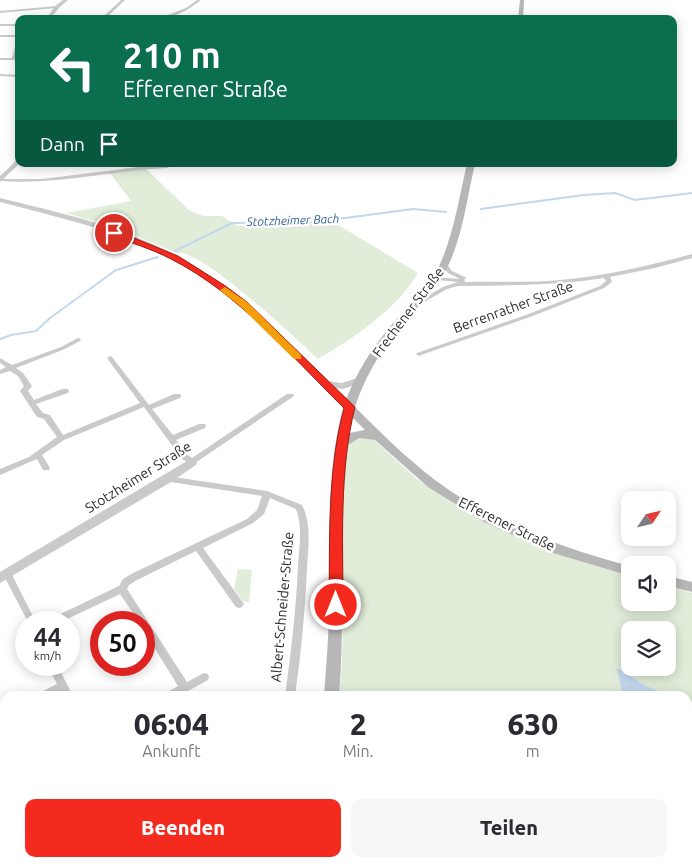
<!DOCTYPE html>
<html lang="de">
<head>
<meta charset="utf-8">
<style>
	body { margin:0; font-family:Ubuntu,sans-serif; background:#f7f7f7; color:#2b2b33; height:100vh; display:flex; flex-direction:column; font-size:19px; white-space:nowrap }
	* { box-sizing:border-box; margin:0 }
	p { font-size:16px; color:#7c7c81 }
	.icon { flex:none; width:28px; height:28px; fill:none; stroke:currentColor; stroke-width:2; stroke-linecap:round; stroke-linejoin:round }
	.map { position:relative; flex:1; overflow:hidden }
	.sheet { position:absolute; left:0px; top:691px; width:692px; height:176px; display:flex; flex-direction:column; background:#fff; border-radius:15px 15px 0 0; box-shadow:0 2px 12px #0003 }
	.sheet>* { flex:none }
	.guide { position:absolute; left:15px; top:15px; width:662px; height:152px; border-radius:10px; box-shadow:0 2px 12px #0003; background:#0b6e4f; color:#fff; overflow:hidden }
	.needle { width:32px; rotate:55deg }
	.controls { position:absolute; left:621px; top:491px; display:grid; gap:10px }
	.controls a { display:grid; place-items:center; width:55px; height:55px; border-radius:10px; background:#fff; box-shadow:0 2px 12px #0003; font-size:25px }
	.speed { position:absolute; left:15px; top:611px; display:flex; gap:10px; font-size:25px; font-weight:700; text-align:center }
	.speed>* { display:grid; place-content:center; width:65px; height:65px; border-radius:50%; background:#fff; box-shadow:0 2px 12px #0003; line-height:1 }
	.speed small { font-size:12px; font-weight:400 }
	.speed .limit { border:8px solid #d22; background:#fff; color:#111 }
	.pin { position:absolute; display:grid; place-items:center; width:42px; height:42px; color:#fff; margin:-21px; border:2px solid #fff; border-radius:50%; box-shadow:0 1px 5px #0007 }
	.me { position:absolute; width:55px; margin:-28px; rotate:0deg; stroke-linejoin:round; filter:drop-shadow(0 0 4px #0008) }
	.turn { display:flex; align-items:center; gap:18px; height:105px; padding:0 25px; font-size:22px }
	.turn .icon { width:65px; height:65px; stroke-width:2.5 }
	.turn b { display:block; font-size:35px; line-height:42px }
	.then { display:flex; align-items:center; height:48px; padding:0 25px; background:#0003; gap:10px; font-size:19px }
	.eta { display:flex; justify-content:space-evenly; align-items:center; height:85px; text-align:center }
	.eta b { font-size:30px; font-weight:800; line-height:35px }
	.action { display:flex; gap:10px; margin-top:auto; padding:10px 25px }
	.action a { flex:1; height:58px; border-radius:10px; background:#f52a1e; color:#fff; font-size:20px; font-weight:800; line-height:58px; text-align:center }
	.action a+a { background:#f7f7f7; color:#2b2b33 }
	.map>svg:first-child { display:block }
</style>
</head>
<body>
<div class="map">
<svg width="692" height="867" viewBox="0 0 692 867">
	<rect width="100%" height="100%" fill="#fff"/>
	<path fill="#e1ecd9" fill-rule="evenodd" d="M145,168L190,211L204,216H222L238,226L335,223L418,273C396,310 354,338 318,359C297,340 202,249 177,253L120,229L66,213L131,201L110,173Z
		M359,437L374,440L417,479L465,511L518,537L590,564L630,576V602H668V586L692,593V867H545L544,863L688,862V696H339C347,627 339,558 342,488C342,474 345,460 347,446L348,443ZM630,630H668V668H630Z
		M238,569L252,570L249,602H244L234,589Z"/>
	<path fill="#c3d8ee" d="M617,669H619L646,686L672,696H623Z"/>
	<g fill="none" stroke-linecap="round" stroke-linejoin="round">
		<path stroke="#c3d8ee" stroke-width="2" d="M481,209L584,195L615,193L635,200L692,193
			M175,251L232,223L315,222L413,209L446,212
			M0,339L11,335L36,331L50,318L116,270L158,257"/>
		<path fill="#cacaca" fill-rule="evenodd" d="M121,0H125L108,16L133,19L104,18V16Z
			M197,0H201C189,10 172,19 157,19L186,8Z
			M57,6L56,8L0,13V11Z
			M0,24H19V26H0Z
			M0,35H19V37H0Z
			M17,45L19,46L16,58H19V60H0V58H12L15,46Z
			M0,74L19,75V77L0,76Z
			M146,166H167L169,167L167,168C111,171 56,185 0,181V179H42Z
			M692,254V258L655,268L610,277L612,282L604,288L530,317L421,355L419,356L416,354L417,353L526,315L600,286L606,281L604,278C556,286 507,285 458,286L447,289L419,305H415V303L443,287L458,282L437,280L435,279V277L460,279L448,273L441,264L442,263H446L452,271L465,277L466,278L464,280L465,281L464,282C496,281 528,283 560,280C605,276 648,266 692,254Z
			M78,338L80,339L81,340L80,341L65,349L16,368L23,373L32,386L28,391L34,400L62,389H68L69,391L68,393L36,404L43,413L50,415L63,435L140,403L107,358L110,356L112,357L149,405L174,394H180L181,396L180,398L152,409L173,435L199,424H205L206,426L205,428L176,440L188,455L192,458L287,394H293L294,396L192,465L182,459L144,407L64,440L42,455L50,468L49,470H43L37,459L0,475V469L29,457L57,437L44,419L37,417L20,391L24,386L18,376L10,371L0,374V370L6,367L0,363V358L12,365L61,347Z
			M167,476L267,491L302,505C312,524 308,548 307,569C305,612 301,654 295,696H285C291,653 296,610 298,566C299,548 303,527 296,509L270,498L264,514L253,523L203,548L242,601L244,604L242,607L239,608L236,607L196,551L137,580L129,585L127,589L187,682L204,673L208,674L209,677L208,680L179,696H165L166,693L178,686L144,631V622H139L120,594L61,622H49L50,619L119,586L123,579L131,574L247,519L257,510L262,496L164,481L163,479L164,477Z
			M7,570L10,571L36,622H28L3,574L4,571Z
			M47,665H57L73,696H63L61,692L53,696H38L39,693L57,684Z
			M72,862H87L84,867H70Z
			M145,862H157L159,867H147Z
			M236,862H248L246,867H234Z"/>
		<path fill="#cacaca" fill-rule="evenodd" d="M63,0H68L59,8L50,19H46L55,6Z
			M19,158V164L0,182V176Z
			M0,198C65,214 135,229 193,265C244,296 286,340 328,381L342,383L360,377L363,378L365,380L363,382L343,389L335,388L354,407L352,409H346C295,360 248,304 187,267C130,233 64,219 0,202Z
			M192,458L196,459L197,462L196,465L171,482L0,583V572Z"/>
		<path fill="#b7b7b7" fill-rule="evenodd" d="M520,0H524L523,19H518Z
			M467,164H475C466,202 462,244 442,277C429,297 412,313 398,330C379,353 364,379 355,407C384,436 414,466 449,490C504,527 566,549 630,566V576L553,553L484,522L428,487L375,440L359,438L348,445C338,529 346,613 339,696H324C326,666 329,636 329,606C330,545 326,463 344,406C354,375 373,346 394,322C408,307 423,293 434,276C453,242 458,201 467,164ZM352,417L365,430L349,433Z
			M668,576L692,582V592L668,586Z
			M280,862H298L296,867H278Z"/>
	</g>
	<path fill="#f52a1e" stroke="#9f1b14" d="M111,231H117L178,256L224,285L247,302L355,407C339,471 343,539 343,605L341,609L336,610L331,609L329,605C330,539 327,472 344,408C291,356 238,293 171,259C152,249 131,243 111,235Z"/>
	<path fill="#f59e0b" d="M225,287L247,302L301,355V359H294L240,306L222,292L220,290Z"/>
	<g text-anchor="middle" dominant-baseline="central" stroke-width="5" stroke-linejoin="round" paint-order="stroke">
		<g font-size="12" font-style="italic" fill="#346396" stroke="#fff">
			<text transform="translate(293 220) rotate(-2)">Stotzheimer Bach</text>
		</g>
		<g font-size="14" fill="#2d2d2d" stroke="#fff">
			<text transform="translate(513 307) rotate(-20)">Berrenrather Straße</text>
			<text transform="translate(408 312) rotate(-53)">Frechener Straße</text>
			<text transform="translate(138 477) rotate(-32)">Stotzheimer Straße</text>
			<text transform="translate(507 524) rotate(26)">Efferener Straße</text>
			<text transform="translate(282 607) rotate(-85)">Albert-Schneider-Straße</text>
		</g>
	</g>
</svg>
<div class="controls">
<a><svg class="needle" viewBox="-14 -14 28 28"><path d="M0-13l5 13h-10z" fill="#e53935"/><path d="M0 13l5-13h-10z" fill="#7c7c81"/></svg></a>
<a><svg class="icon" aria-label="sound" viewBox="0 0 24 24"><path d="M4 9h4l5-4v14l-5-4H4zM17 9q2 3 0 6"/></svg></a>
<a><svg class="icon" aria-label="layers" viewBox="0 0 24 24"><path d="M12 4l9 5-9 5-9-5zM3 14l9 5 9-5"/></svg></a>
</div>
<div class="speed"><div>44<small>km/h</small></div><div class="limit">50</div></div>
<div class="pin" style="left:114px;top:233px;background:#d93025"><svg class="icon" aria-label="arrive" viewBox="0 0 24 24"><path d="M6 21V4h12l-3 4 3 4H6"/></svg></div>
<svg class="me" style="left:336px;top:605px" viewBox="-20 -20 40 40"><circle r="17" fill="#f52a1e" stroke="#fff" stroke-width="3"/><path d="M0-11L8 9 0 5-8 9z" fill="#fff"/></svg>
<div class="guide">
<div class="turn"><svg class="icon" aria-label="left" viewBox="0 0 24 24"><path d="M17 20v-9H6M10 6l-5 5 5 5"/></svg><div><b>210 m</b>Efferener Straße</div></div>
<div class="then">Dann<svg class="icon" aria-label="arrive" viewBox="0 0 24 24"><path d="M6 21V4h12l-3 4 3 4H6"/></svg></div>
</div>
<section class="sheet">
<div class="eta">
<div><b>06:04</b><p>Ankunft</p></div>
<div><b>2</b><p>Min.</p></div>
<div><b>630</b><p>m</p></div>
</div>
<div class="action"><a>Beenden</a><a>Teilen</a></div>
</section>
</div>
</body>
</html>
